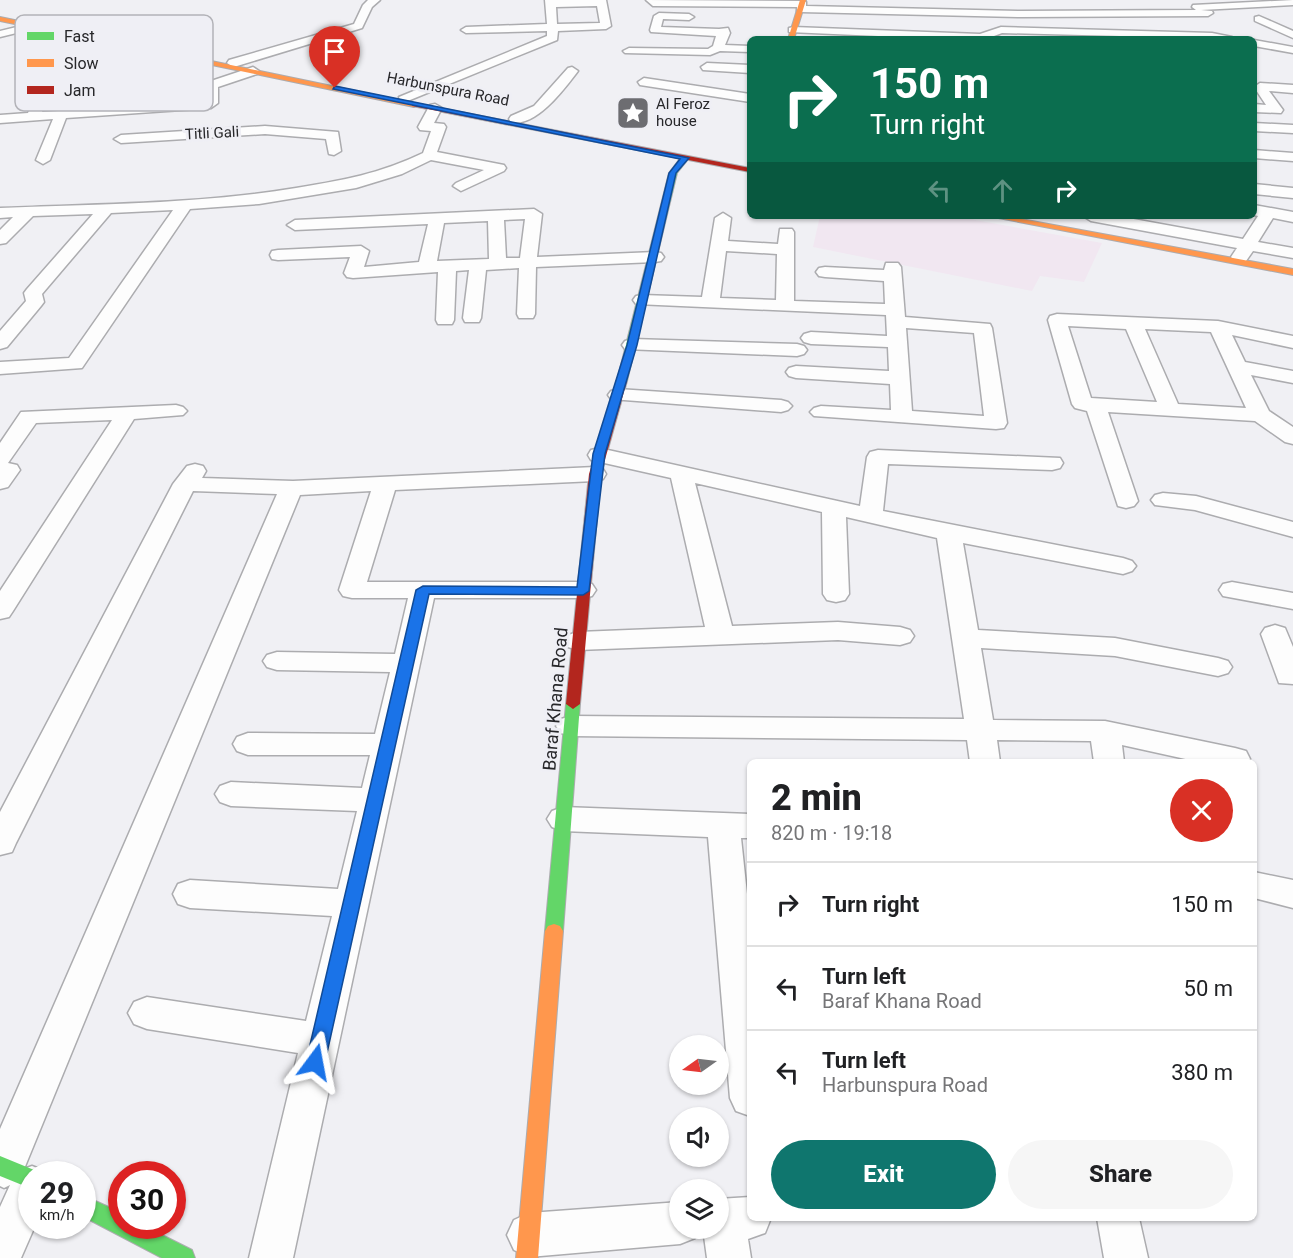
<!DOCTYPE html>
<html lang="en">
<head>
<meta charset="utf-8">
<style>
	body { margin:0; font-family:Roboto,sans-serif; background:#f6f6f6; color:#202124; height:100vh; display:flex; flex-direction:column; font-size:22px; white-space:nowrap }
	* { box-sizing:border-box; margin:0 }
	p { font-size:20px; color:#757577 }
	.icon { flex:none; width:33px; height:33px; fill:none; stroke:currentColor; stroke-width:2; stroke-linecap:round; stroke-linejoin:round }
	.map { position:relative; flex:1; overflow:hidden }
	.panel { position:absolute; left:747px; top:759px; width:510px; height:462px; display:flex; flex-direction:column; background:#fff; border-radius:9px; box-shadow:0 2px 4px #0004 }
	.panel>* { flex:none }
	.hud { position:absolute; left:747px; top:36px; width:510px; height:183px; border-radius:9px; box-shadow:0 2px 4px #0004; background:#0b6e4f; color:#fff; overflow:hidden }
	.needle { width:39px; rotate:256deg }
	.controls { position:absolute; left:669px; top:1035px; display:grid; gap:12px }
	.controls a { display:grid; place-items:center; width:60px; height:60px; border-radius:50%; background:#fff; box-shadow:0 2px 4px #0004; font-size:30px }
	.speed { position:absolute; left:18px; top:1161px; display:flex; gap:12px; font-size:30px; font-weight:700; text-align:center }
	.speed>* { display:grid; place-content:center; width:78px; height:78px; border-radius:50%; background:#fff; box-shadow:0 2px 4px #0004; line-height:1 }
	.speed small { font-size:15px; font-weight:400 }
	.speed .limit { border:9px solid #d22; background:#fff; color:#111 }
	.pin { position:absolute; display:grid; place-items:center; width:51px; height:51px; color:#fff; margin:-62px -26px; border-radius:50% 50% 50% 0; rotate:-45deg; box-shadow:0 0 6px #0007 }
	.pin .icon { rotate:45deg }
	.me { position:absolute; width:66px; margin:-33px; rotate:13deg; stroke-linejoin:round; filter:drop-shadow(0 0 4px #0008) }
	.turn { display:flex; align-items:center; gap:21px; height:126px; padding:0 24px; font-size:27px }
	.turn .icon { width:78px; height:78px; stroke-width:2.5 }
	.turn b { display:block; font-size:42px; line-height:51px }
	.lanes { display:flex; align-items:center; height:57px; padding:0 24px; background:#0003; justify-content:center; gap:30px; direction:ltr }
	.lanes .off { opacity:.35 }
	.round { display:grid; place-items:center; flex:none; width:63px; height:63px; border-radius:32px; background:#f6f6f6 }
	.headline { display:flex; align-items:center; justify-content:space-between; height:102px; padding:0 24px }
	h1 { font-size:36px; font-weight:800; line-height:45px }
	.button { display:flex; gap:12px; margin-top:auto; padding:12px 24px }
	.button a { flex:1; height:69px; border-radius:36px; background:#0f766e; color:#fff; font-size:24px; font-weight:800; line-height:69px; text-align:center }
	.button a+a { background:#f6f6f6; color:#202124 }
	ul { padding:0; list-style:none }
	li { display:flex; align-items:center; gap:18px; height:84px; padding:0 24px; border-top:2px solid #e0e0e0 }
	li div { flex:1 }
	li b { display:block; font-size:22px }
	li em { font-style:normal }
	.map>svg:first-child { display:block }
</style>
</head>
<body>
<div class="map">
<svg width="1293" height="1258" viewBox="0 0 1293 1258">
	<rect width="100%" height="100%" fill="#f0f0f4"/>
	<path fill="#f1e7f1" d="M820,216H953L1102,243L1084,282L1040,276L1032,291L813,247Z"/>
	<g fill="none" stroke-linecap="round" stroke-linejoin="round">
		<g stroke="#acacaf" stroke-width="3">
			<path id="street" d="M368,0H380L372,7L362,28L237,66L233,67L227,63L229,60L354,24L363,5Z
				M545,0H606L611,26L606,29L558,31L557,40L410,100H400L399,97L547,36V31L466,33L461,30L466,27L547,24ZM597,6L600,23L557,24L556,7Z
				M646,0L802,1L806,2V6L1021,11L1196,10L1192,7L1193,5L1293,0V5L1201,10L1212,11L1213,13L1208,16L1021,17L801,12L797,11V7L653,6Z
				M659,13L689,14L694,17L689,20L663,19L661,27L719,29L728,28L730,33L725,45L750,46V52L720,51L710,55L625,53L623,51L629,48L708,49L713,46L716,36L651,32L650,30L654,16Z
				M1259,16L1293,31V38L1255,21V17Z
				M33,23L38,26L37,28L0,37V31Z
				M793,27L980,34L1001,27L1212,33L1232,37L1234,39L1002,33L986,39H945L789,32V28Z
				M83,33L89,36L87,38L69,45L46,69H38V63L61,41Z
				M1254,40L1293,47V53L1254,46Z
				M707,63L750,65V73L703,70L701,67Z
				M253,67L259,71L257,74L218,87V103L211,108L66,118L50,160L43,164L36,160L53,119L0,123V115L28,113L45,74L51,70L57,74L42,112L91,109L102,74L108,70L114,74L104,108L205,101L208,82Z
				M572,67L578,71C565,88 536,128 511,122L509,119L511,116L534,106L568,68Z
				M644,78L750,94V102L640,85L638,82Z
				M1260,83L1293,85V93L1269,91L1283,110L1281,113L1254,112V104L1266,105L1254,87Z
				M435,104L442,108L434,123L444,124L446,127L437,152L504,165L506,168L504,171L461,191L453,186L456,183L484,170L431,160L402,174L356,188L259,204L190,209L82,368L0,374V362L69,358L173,210L111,213L42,294L44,302L41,306L7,347L0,349V331L26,301L24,293L27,289L93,214L33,216L6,243L0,244V230L13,217L0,218V208C99,204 199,204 296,188C344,180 379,174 423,153L431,131L420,130L418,127L430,105Z
				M1254,123L1293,125V133L1254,131Z
				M265,126L338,132L341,151L334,155L329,154L326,139L265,134L121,143L114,139L121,135Z
				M1254,150L1293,153V161L1254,158Z
				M1254,184L1293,188V198L1254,194Z
				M1254,205L1293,212V222L1273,218L1258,242L1293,248V258L1253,251L1246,261H1234L1231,257L1237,248L1091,221L1083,216H1117L1243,239L1258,216L1254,215Z
				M534,209L542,214L537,257L655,252L661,253L664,257L661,261L655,262L536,267L535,314L533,318H519L517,314L519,268L486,270L481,318L479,322H465L463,318L469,270L456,271L454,320L452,324H438L436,320L438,272L353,278L347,277L344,273L350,257L278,260L272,259L270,255L272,251L278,250L361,246L369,251L364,267L419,262L428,224L295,230L287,225L295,220ZM525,219L520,258H506L504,220ZM488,221L489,259L437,261L444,223Z
				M723,213L731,218L728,241L778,244L780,229H792L794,232V301L885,304L884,281L825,277L819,276L816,272L819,268L825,267L884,270L886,263H898L901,267L905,317L990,324L992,328L1007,423L1004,428L996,429L814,416L810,412L814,408L821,406L891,410L890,384L796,378L789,376L786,372L789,368L796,366L889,371L888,347L811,344L804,342L801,338L804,334L811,332L887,336L886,315L636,304L633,300L636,296L642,295L702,297L715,218ZM726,251L777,254L776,300L720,298ZM906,328L974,333L984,416L912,411Z
				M1057,314L1218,321L1293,336V348L1232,335L1245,362L1293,371V383L1251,375L1269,411L1293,427V444L1285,442L1255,421L1108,412L1138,501L1134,506L1126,508L1118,506L1087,411L1075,408L1072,404L1048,320L1050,316ZM1068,326L1126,329L1157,402L1091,398ZM1145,329L1211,332L1246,408L1178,404Z
				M632,339L797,344L804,346L807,350L804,354L797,356L625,349L622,345L625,341Z
				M618,389L781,400L788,402L792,406L788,410L781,412L611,399L608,395L611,391Z
				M176,405L183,407L187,411L183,415L134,419L13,611L9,617L0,619V591L112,420L36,423L8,463L17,465L20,470L8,487L0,489V443L21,412Z
				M599,448L860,506L867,457L870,452L878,450L1060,458L1063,463L1060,468L1052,470L888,464L883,511L1123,558L1132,561L1136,566L1132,571L1123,574L963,543L978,630L1115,638L1218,658L1228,661L1232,667L1228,673L1218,676L1115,656L981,648L993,720L1105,721L1235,748L1246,751L1250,759L1248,762H1199L1122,745L1124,762H1094L1091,741L997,740L1000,762H970L967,740L571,736L561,733L556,726L561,719L571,716L964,719L937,538L846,517L849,594L845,600L836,602L827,600L823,594L822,512L695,483L732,626L838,622L900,627L910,630L914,636L910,642L900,645L838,640L578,650L568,647L564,641L568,635L578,632L705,627L671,478L591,460L588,455L591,450Z
				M195,464L203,466L206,471L202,478L293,481L595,467L603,469L606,474L603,479L595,481L395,490L367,582H583L592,584L596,590L592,596L583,598H434L293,1258H249L298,1053L147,1029L134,1024L128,1013L134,1002L147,997L306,1021L332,916L190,908L178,904L173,894L178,884L190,880L338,889L357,811L231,806L220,802L215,794L220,786L231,782L362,788L370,755H248L237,751L233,744L237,737L248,733L375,734L390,672L277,670L267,667L263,661L267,655L277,652L395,654L408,598H352L343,596L339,590L371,491L300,495L24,1169L32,1166L47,1172L48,1174H32V1226H35L21,1258H0V1207L10,1185L4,1188L0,1186V1129L277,494L193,491L16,843L12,852L0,855V812L173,484L187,466Z
				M1163,493L1196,496L1293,522V537L1195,510L1155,505L1151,500L1155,495Z
				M1232,582L1293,593V609L1223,596L1219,590L1223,584Z
				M1275,625L1285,628L1293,647V684L1279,683L1261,634L1265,628Z
				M563,807L750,814V838H741L750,922V1116L736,1111L730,1098L708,837L563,831L552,827L547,819L552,811Z
				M1254,872L1293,880V908L1254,898Z
				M750,1197V1218H771L765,1233L748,1239L751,1258H707L704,1236L700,1228H718V1199Z
				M680,1202V1228H699L695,1238L680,1244L529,1257L514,1250L507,1235L514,1220L529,1213Z
				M1097,1218H1139L1148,1258H1104Z"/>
		</g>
		<g stroke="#acacaf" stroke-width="2">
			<path id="fast" d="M682,156L689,158L677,173L627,381L622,384L618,383L617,381L669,173Z
				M573,699L580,704L563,931L560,936L554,938L548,936L545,931L566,704Z
				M0,1156L39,1172L41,1174H32V1189L0,1176Z
				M82,1195L122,1213V1226H144L192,1250L195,1258H162L82,1216Z"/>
		</g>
		<g stroke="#acacaf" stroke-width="2">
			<path id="slow" d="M800,0H806L794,39H788Z
				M0,17L414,103L417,105L414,107L0,21Z
				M988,216H1005L1293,269V275Z
				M554,924L560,926L563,931L538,1258H516L545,931L548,926Z"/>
		</g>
		<g stroke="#acacaf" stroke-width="2">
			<path id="jam" d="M414,103L750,168V172L412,106Z
				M622,378L627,381L601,474L580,704L573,709L566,704L589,474L617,381Z"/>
		</g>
		<use href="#street" fill="#fdfdfd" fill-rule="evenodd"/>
		<use href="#fast" fill="#63d668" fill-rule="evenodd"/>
		<use href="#slow" fill="#ff974d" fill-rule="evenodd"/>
		<use href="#jam" fill="#b3261e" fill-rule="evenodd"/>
	</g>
	<path fill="#1a73e8" stroke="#114b97" stroke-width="1.5" d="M335,86L689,158L676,173L637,345L605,454L589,591L583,595L429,594L325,1062L322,1068L315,1070L309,1068L306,1062L416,590L423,586L577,587L593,454L627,345L669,173L680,159L333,89Z"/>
	<defs>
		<g id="sight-square" transform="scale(1.725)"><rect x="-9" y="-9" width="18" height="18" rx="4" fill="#6d6d71" stroke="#efeff5"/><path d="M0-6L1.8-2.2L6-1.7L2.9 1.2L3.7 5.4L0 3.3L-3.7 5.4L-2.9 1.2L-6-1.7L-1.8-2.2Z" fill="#fff"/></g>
	</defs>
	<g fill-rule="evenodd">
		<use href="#sight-square" x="633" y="113"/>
	</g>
	<g text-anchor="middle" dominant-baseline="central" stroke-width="6" stroke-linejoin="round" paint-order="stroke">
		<g font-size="15" fill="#27272a" stroke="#efeff5">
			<text transform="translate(448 89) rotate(11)">Harbunspura Road</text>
			<text transform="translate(212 133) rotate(-3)">Titli Gali</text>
		</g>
		<g font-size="15" fill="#27272a" stroke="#efeff5" text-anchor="start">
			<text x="656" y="104">Al Feroz<tspan x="656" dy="17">house</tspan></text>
		</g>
		<g font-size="18" fill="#27272a" stroke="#efeff5">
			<text transform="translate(555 699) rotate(-85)">Baraf Khana Road</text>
		</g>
	</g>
	<rect x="15" y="15" width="198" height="96" rx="9" fill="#efeff5" stroke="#b3b3b8" stroke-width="1.5"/>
	<rect x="27" y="32" width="27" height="8" fill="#63d668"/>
	<rect x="27" y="59" width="27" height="8" fill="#ff974d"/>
	<rect x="27" y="86" width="27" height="8" fill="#b3261e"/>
	<g font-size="16" fill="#27272a">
		<text x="64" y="42">Fast</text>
		<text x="64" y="69">Slow</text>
		<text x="64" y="96">Jam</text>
	</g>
</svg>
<div class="controls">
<a><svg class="needle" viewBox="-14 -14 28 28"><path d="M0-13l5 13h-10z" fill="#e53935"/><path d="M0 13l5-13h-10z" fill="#757577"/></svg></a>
<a><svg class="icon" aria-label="sound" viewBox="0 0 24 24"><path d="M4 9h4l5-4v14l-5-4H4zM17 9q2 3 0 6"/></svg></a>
<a><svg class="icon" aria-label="layers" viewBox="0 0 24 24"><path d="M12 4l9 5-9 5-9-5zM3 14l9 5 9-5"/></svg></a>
</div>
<div class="speed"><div>29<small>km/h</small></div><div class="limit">30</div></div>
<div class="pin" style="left:335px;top:88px;background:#d93025"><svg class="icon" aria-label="arrive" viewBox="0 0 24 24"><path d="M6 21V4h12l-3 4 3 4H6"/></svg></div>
<svg class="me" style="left:315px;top:1062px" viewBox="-20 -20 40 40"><path d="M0-17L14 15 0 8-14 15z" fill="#1a73e8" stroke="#fff" stroke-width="4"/></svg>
<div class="hud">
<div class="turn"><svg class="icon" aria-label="right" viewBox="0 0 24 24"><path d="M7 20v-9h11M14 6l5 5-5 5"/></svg><div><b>150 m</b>Turn right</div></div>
<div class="lanes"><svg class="icon off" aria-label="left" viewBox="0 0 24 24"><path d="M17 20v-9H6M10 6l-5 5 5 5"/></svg><svg class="icon off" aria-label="ahead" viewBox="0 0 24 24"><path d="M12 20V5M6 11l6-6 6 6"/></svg><svg class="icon" aria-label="right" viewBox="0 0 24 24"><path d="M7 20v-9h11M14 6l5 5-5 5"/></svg></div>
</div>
<section class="panel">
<div class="headline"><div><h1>2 min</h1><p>820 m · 19:18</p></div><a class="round" style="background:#d93025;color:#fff"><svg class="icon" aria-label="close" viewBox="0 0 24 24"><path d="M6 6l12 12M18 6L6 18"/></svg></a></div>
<ul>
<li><svg class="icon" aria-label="right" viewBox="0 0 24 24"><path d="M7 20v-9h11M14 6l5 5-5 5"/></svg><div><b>Turn right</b></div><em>150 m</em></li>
<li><svg class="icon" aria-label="left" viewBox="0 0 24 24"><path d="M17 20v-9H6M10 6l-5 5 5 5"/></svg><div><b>Turn left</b><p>Baraf Khana Road</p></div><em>50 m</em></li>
<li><svg class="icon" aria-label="left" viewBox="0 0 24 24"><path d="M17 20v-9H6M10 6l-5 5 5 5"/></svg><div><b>Turn left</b><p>Harbunspura Road</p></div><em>380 m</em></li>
</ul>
<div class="button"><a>Exit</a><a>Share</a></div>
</section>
</div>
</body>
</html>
